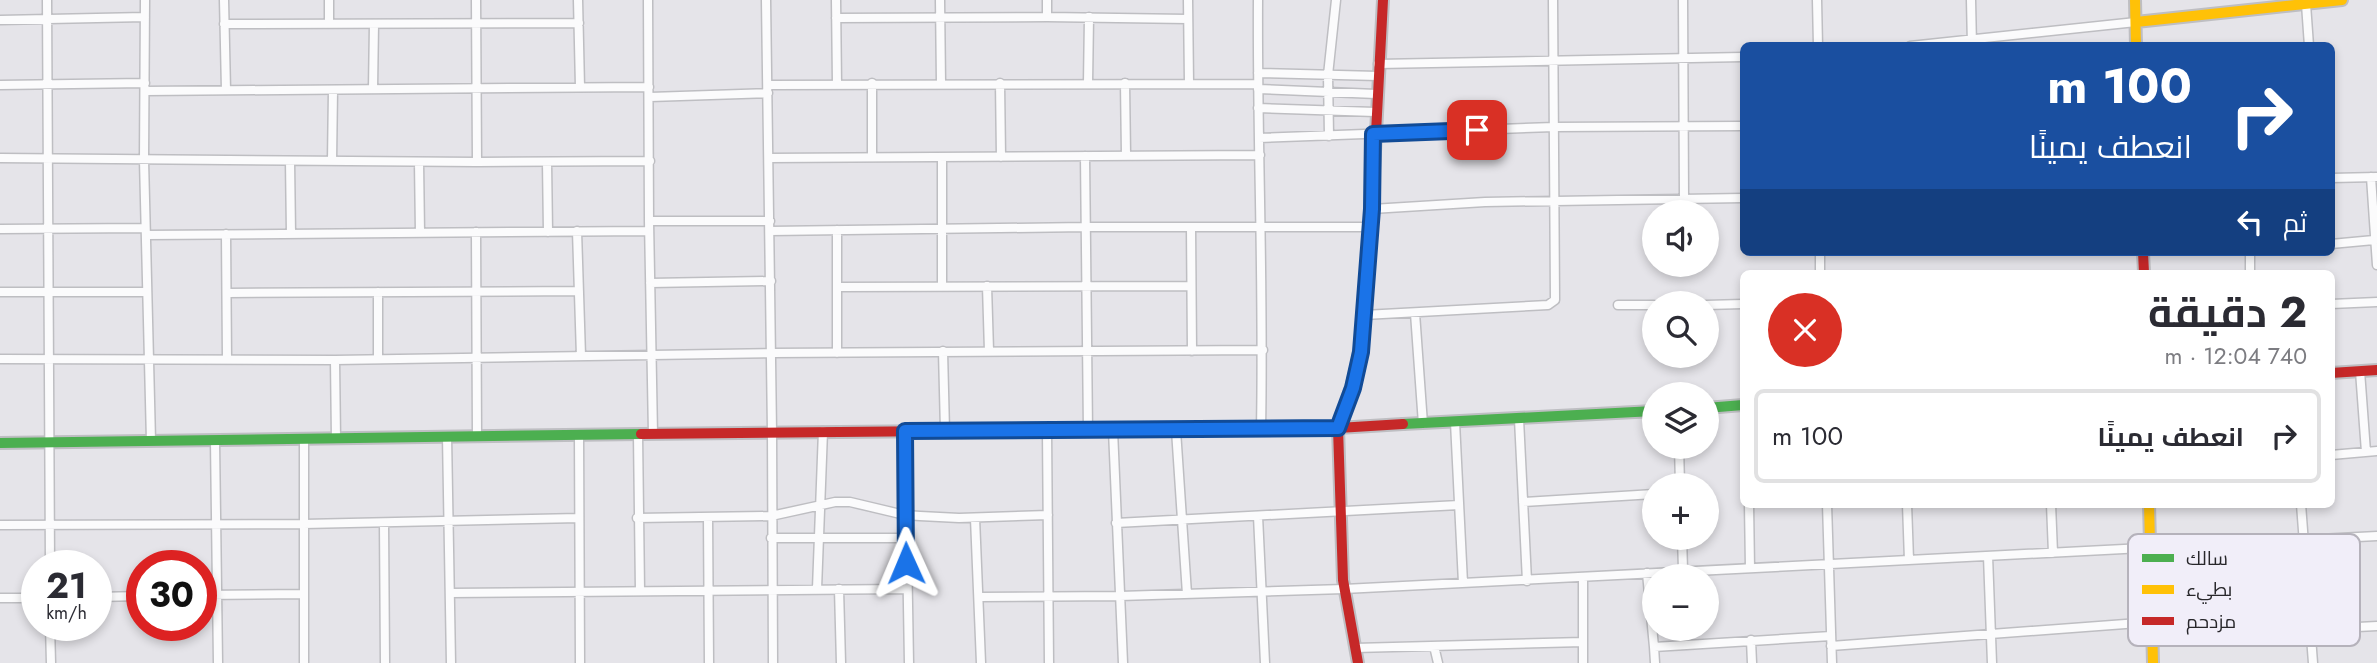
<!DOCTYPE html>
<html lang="ar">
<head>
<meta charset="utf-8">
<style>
	body { margin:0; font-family:Jost,Cairo,sans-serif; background:#f2f2f3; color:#2b2b33; direction:rtl; height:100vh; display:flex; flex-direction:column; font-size:26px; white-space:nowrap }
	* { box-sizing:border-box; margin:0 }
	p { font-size:23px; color:#7c7c81 }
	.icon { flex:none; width:38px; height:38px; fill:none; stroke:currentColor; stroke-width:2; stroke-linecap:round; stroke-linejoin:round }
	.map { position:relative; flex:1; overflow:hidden; direction:ltr }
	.side { position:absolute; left:1740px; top:270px; width:595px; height:238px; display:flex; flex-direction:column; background:#fff; border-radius:10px; box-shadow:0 4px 10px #0003; direction:rtl }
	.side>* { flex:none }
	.top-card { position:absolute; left:1740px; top:42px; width:595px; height:214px; border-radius:10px; box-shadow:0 4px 10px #0003; direction:rtl; background:#1a4fa0; color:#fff; overflow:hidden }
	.tools { position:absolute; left:1642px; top:200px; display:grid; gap:14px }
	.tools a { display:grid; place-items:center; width:77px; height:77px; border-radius:50%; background:#fff; box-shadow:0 4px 10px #0003; font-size:35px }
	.speed { position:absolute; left:21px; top:550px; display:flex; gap:14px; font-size:35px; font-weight:700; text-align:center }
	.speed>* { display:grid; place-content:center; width:91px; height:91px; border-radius:50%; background:#fff; box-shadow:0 4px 10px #0003; line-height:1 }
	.speed small { font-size:18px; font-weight:400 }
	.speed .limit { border:10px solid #d22; background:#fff; color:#111 }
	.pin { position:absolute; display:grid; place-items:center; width:60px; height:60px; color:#fff; margin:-30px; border-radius:14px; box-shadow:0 4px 10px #0006 }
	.me { position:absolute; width:77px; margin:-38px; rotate:359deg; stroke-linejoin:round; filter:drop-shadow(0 0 5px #0008) }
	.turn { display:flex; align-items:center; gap:24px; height:147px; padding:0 28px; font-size:32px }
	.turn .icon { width:91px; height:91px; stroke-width:2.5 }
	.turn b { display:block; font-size:49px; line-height:60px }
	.then { display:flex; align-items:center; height:66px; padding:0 28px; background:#0003; gap:14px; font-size:26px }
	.round { display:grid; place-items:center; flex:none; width:74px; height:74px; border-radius:37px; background:#f2f2f3 }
	.headline { display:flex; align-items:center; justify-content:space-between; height:119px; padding:0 28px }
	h1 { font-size:42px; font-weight:700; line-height:52px }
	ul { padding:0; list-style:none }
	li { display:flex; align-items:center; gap:21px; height:94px; margin:0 14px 10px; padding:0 14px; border:4px solid #e1e1e2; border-radius:10px }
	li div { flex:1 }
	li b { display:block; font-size:26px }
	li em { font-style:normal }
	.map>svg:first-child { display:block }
</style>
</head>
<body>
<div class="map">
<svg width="2377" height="663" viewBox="0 0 2377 663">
	<rect width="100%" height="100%" fill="#e5e4e9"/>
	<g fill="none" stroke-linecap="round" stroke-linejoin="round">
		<g stroke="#bebec2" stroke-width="11">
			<path id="street" d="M47,0L50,565
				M145,0L144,160L151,441
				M224,0L226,90
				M329,0V24
				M476,0L477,162
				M578,0L580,87
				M648,0L649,221L653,434
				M766,0L772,432L773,663
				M836,0L837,84
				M940,0L941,83
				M1188,0L1189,83
				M1258,0C1257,143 1264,286 1261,428
				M1683,0L1684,199
				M1817,0L1818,46
				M1971,0L1972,46
				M2306,4L2309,46
				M1047,17V0
				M836,18L1047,17L1188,19
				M0,20L145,17
				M224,24L579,23
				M1910,46L2136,22
				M1378,64L1743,57
				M1258,73L1378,76
				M872,83V157
				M1000,83L1001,157
				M1088,83L1089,17
				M1125,83L1126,155
				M0,85L145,83
				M768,85L1257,84
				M373,89L374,24
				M1258,89L1376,94
				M145,91L649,87
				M650,97L768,93
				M1258,108L1375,112
				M1329,136L1328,75L1336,0
				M1259,138L1554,127L1743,126
				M1085,156L1088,431
				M942,157V286
				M0,158L477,162L650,161
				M769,158L1260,155
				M290,161L291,234
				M332,161L333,90
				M419,162L420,233
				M547,162L548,232
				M2371,177L2377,265
				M2331,178L2377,177
				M1372,209L1485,202L1743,198
				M649,221H770
				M1191,227L1192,351
				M0,229L145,228
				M837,230V353
				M577,231L581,356
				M770,231L1086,227H1371
				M476,232L477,436
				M226,234L227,359
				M146,235L649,231
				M2331,244L2374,240
				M1820,252V273
				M2250,252V273
				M650,283L771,281
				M987,286L989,351
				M838,287L1191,286
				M0,292H147
				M378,292V359
				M228,293L579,291
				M2331,304L2377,302
				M1618,305H1654
				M1706,305L1743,304
				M1415,313L1423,424
				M1364,315L1548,305L1555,300L1553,0
				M943,351L945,431
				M0,359L335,360L772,353L1263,350
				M335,360L336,439
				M2360,371L2366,452
				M1519,419L1527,581
				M1455,422L1463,583
				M1113,430L1123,663
				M1176,430L1187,594
				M905,431L909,663
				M1047,431L1049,663
				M579,435L580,663
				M638,435L640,591
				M447,436L451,663
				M304,439V663
				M215,441L218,663
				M1679,446L1680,485
				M2331,455L2377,451
				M1523,502L1654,494
				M1749,504L1750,568
				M1827,504L1832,663
				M1907,504L1909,560
				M2051,504L2053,553
				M2301,504L2313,663
				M1258,516L1265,663
				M708,517L709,663
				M637,518L771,516L835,502H850L905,515L920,516L959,518L1048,515
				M975,518L981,663
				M384,523L385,663
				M1116,523L1459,505
				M0,525L304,524L579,518
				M1682,537L1683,570
				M771,538H905
				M1988,556L1992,663
				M1647,573L1654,647L1831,636
				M1583,577V663
				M817,589L823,431
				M839,589L841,663
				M450,593L906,589
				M201,595L303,594
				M96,597L142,596
				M979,597L1120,596L1344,589L2377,536
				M0,598H37
				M50,625L51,663
				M2152,638L2377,626
				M1751,640L1752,663
				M1434,646L1438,663
				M1831,646L2152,622
				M1654,647L1655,663
				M1355,648L1583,642"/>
		</g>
		<g stroke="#bebec2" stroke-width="14">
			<path id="fast" d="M1706,408L1743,405
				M1403,424L1654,411
				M0,443L641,434"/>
		</g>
		<g stroke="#bebec2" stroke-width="14">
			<path id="slow" d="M2135,0L2136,46
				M2136,22L2342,0
				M1056,430L1338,428C1352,389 1360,358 1364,317
				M2149,504L2153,663"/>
		</g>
		<g stroke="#bebec2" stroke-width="14">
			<path id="jam" d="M2143,252L2144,273
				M1364,317L1372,209L1383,0
				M2331,373L2377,370
				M641,434L1056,430
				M1358,663L1343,580L1338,428L1403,424"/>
		</g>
		<use href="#street" stroke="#fbfbfc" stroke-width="8"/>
		<use href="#fast" stroke="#4caf50" stroke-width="10"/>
		<use href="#slow" stroke="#ffc107" stroke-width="10"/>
		<use href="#jam" stroke="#c62828" stroke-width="10"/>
	</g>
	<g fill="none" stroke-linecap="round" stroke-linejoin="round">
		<g stroke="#114b97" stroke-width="18">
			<path id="route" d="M906,563L905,431L1338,428L1353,388L1361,352L1372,209L1373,134L1477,130"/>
		</g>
		<use href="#route" stroke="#1a73e8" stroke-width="12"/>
	</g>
	<rect x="2128" y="534" width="232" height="112" rx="10" fill="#f1eef9" stroke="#b5b2bb" stroke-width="2"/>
	<rect x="2142" y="554" width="32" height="8" fill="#4caf50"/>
	<rect x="2142" y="585" width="32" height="9" fill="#ffc107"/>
	<rect x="2142" y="617" width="32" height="8" fill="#c62828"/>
	<g font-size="19" fill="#28272b">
		<text x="2186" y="565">سالك</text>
		<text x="2186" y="596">بطيء</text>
		<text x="2186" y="628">مزدحم</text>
	</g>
</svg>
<div class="tools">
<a><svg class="icon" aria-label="sound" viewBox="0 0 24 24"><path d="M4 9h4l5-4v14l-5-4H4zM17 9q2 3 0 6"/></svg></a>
<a><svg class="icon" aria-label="search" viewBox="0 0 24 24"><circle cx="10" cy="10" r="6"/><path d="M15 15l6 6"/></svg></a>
<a><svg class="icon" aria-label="layers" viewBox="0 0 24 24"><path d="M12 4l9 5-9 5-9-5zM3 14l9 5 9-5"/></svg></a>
<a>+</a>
<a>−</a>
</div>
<div class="speed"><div>21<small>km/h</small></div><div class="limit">30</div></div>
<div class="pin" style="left:1477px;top:130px;background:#d93025"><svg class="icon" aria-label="arrive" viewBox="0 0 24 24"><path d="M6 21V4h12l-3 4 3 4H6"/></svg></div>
<svg class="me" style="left:906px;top:563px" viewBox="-20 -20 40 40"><path d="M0-17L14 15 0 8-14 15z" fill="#1a73e8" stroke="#fff" stroke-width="4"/></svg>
<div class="top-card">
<div class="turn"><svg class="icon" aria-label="right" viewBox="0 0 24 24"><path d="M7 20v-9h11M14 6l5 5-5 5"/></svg><div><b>100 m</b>انعطف يمينًا</div></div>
<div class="then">ثم<svg class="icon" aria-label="left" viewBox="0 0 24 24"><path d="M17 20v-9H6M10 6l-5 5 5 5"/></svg></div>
</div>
<section class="side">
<div class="headline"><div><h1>2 دقيقة</h1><p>740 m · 12:04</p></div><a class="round" style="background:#d93025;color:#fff"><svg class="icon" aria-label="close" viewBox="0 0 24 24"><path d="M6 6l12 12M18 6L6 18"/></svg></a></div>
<ul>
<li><svg class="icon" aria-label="right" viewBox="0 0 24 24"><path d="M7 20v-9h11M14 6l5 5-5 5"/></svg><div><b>انعطف يمينًا</b></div><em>100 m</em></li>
</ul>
</section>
</div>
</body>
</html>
